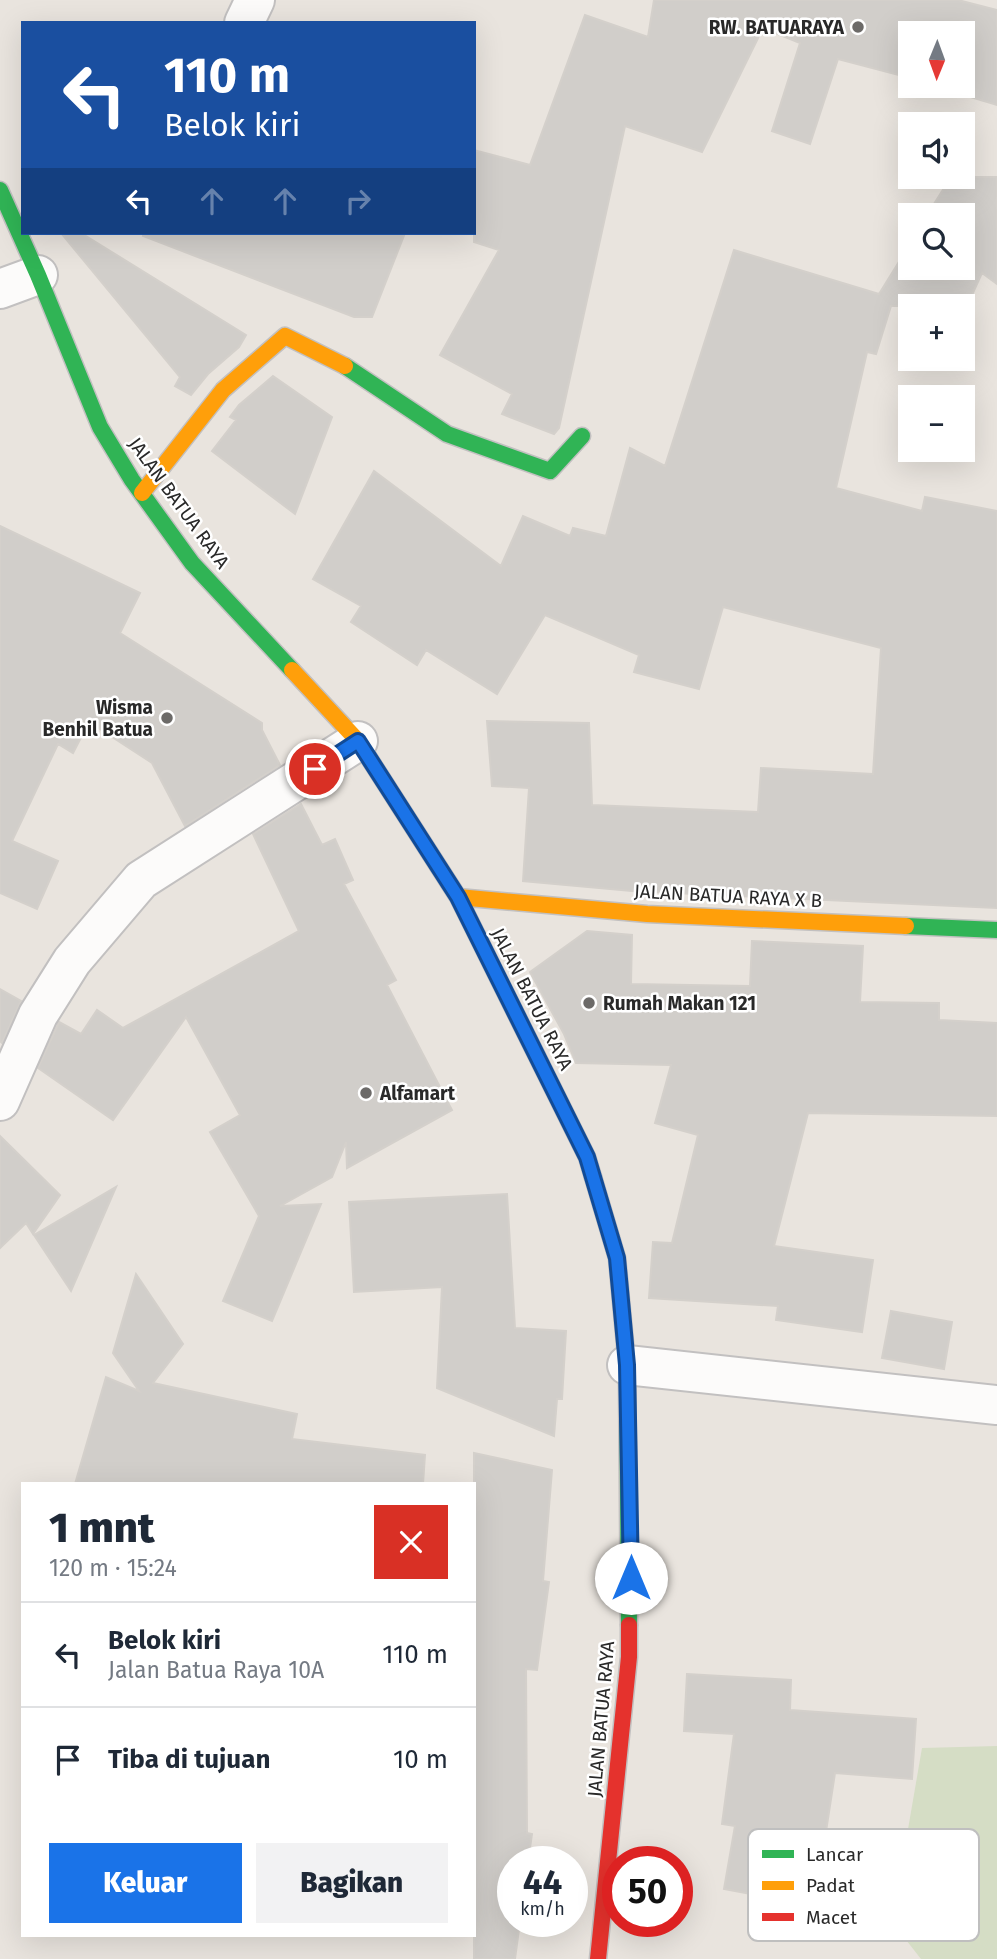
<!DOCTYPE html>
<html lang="id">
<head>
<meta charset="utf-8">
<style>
	body { margin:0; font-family:"Fira Sans",sans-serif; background:#f2f2f3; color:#1f2937; height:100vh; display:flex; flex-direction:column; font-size:26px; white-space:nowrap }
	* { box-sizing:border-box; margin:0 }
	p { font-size:23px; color:#747a83 }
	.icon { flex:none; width:38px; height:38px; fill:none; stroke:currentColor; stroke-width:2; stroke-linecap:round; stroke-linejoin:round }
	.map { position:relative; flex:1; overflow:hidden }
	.sheet { position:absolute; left:21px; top:1482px; width:455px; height:455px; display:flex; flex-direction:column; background:#fff; border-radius:0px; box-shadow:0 7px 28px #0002 }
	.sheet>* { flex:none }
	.banner { position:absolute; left:21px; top:21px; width:455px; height:214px; border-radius:0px; box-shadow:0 7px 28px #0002; background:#1a4fa0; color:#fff; overflow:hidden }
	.needle { width:46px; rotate:181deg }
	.controls { position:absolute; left:898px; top:21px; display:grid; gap:14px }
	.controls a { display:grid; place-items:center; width:77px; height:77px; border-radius:0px; background:#fff; box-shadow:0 7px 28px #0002; font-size:35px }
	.speed { position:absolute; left:497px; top:1846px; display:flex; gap:14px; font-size:35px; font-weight:700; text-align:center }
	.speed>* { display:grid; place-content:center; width:91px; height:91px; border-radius:50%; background:#fff; box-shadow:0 7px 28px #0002; line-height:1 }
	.speed small { font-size:18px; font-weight:400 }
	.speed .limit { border:10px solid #d22; background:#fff; color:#111 }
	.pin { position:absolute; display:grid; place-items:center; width:60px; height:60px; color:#fff; margin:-30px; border:4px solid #fff; border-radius:50%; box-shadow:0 2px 7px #0007 }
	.me { position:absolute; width:77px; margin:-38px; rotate:0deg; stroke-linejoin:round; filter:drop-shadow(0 0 5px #0008) }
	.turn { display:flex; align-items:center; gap:24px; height:147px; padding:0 28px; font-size:32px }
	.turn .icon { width:91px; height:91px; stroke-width:2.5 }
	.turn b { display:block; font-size:49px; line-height:60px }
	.lanes { display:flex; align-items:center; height:66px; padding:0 28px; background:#0003; justify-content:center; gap:35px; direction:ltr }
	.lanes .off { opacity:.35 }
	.round { display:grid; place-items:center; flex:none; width:74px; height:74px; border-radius:0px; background:#f2f2f3 }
	.head { display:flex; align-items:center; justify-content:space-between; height:119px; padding:0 28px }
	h1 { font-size:42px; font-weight:800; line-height:52px }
	.cta { display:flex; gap:14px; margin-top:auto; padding:14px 28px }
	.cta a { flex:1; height:80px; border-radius:0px; background:#1a73e8; color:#fff; font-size:28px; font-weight:800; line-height:80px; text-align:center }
	.cta a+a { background:#f2f2f3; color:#1f2937 }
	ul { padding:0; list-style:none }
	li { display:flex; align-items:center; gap:21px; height:105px; padding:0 28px; border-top:2px solid #e0e1e3 }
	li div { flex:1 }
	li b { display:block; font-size:26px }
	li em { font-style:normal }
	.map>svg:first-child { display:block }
</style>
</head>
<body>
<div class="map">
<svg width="997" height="1959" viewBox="0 0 997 1959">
	<rect width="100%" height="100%" fill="#e9e4de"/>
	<path fill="#d5ddc5" d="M997,1746V1959H921L892,1922L922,1748Z"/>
	<path fill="#d1ceca" stroke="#d4d0cb" stroke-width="2" d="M654,0H958L997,10V105L934,86H962V33H910V78L838,59L810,144L772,131L800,43L763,28L702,152L625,126L559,428L554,434L502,414L512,394L440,355L499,250L474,242V150L530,165L585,15L648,37Z
		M951,177H997V284L982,273L967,306H891L876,354L867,352L836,488L922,511L925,497L997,511V908L632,891L523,881L529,788L492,786L487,721L589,723L592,805L758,812L761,768L873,774L881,648L723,607L699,689L634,672L639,655L545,615L497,694L426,650L417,665L351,622L361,606L313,579L374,471L501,566L523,516L570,536L573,528L606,536L630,448L665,466L734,250L879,294L910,244V268H962V215H927Z
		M61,233H81L246,335L239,347L208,374L191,395L175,386L180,377Z
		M144,233H405L372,317H354L143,236Z
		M273,376L332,417L295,514L212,451L236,420L230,417L239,405Z
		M0,526L140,593L120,633L262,723V730L280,765L185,826L152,763L89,722L73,753L58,744L12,841L58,861L37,909L0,893Z
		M301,804L322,845L335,839L353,880L344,884L396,980L387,985L452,1110L347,1168L346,1142L332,1177L280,1206L321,1204L272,1321L223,1301L259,1216L210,1132L240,1115L186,1017L113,1120L38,1068L59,1022L81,1034L97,1010L123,1028L299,931L253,834Z
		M587,931L632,935L631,984L750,986L752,941L863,946L860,1002L939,1003V1020L997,1023V1116L808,1113L774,1246L873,1260L862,1332L776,1320L778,1306L649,1298L653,1242L672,1243L698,1135L655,1123L671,1065L576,1063L564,1034L530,972Z
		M0,989L21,1001L2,1043L0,1041Z
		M0,1136L60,1195L33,1234L26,1223L0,1248Z
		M116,1187L71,1291L34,1235Z
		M507,1194L515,1328L566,1331L562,1399H557L554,1436L437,1388L442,1287L354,1292L349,1202Z
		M136,1274L183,1344L153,1383L297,1414L292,1439L425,1455L423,1484H75L106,1377L139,1391L113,1353Z
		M891,1311L952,1322L944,1369L882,1358Z
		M474,1453L552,1470L543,1581L549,1582L537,1670L526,1669L527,1833L532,1834L528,1862H513V1922H520L515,1959H474Z
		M687,1674L791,1680L790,1710L916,1719L912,1779L835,1773L823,1851L895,1864L885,1919L724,1889L735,1826L722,1824L734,1734L684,1731Z"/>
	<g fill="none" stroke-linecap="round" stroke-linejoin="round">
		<g stroke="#c2c0c0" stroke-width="42">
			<path id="street" d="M244,23L255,0
				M0,289L38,275
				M0,1101L38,1015L72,961L141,880L358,741
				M627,1365L997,1405"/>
		</g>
		<g stroke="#c2c0c0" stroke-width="19">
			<path id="fast" d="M0,190L38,275L100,427L132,480L192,563L292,670
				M345,366L447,434L550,471L582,436
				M906,926L997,930
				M593,1177L617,1258L627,1365L629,1625"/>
		</g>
		<g stroke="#c2c0c0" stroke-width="19">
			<path id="slow" d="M142,493L223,390L285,336L345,366
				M292,670L358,741L458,897L587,1157L593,1177
				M458,897L647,914L906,926"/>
		</g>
		<g stroke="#c2c0c0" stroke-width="19">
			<path id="jam" d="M598,1959L629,1657V1625"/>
		</g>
		<use href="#street" stroke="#fcfbfa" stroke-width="38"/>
		<use href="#fast" stroke="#30b455" stroke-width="16"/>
		<use href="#slow" stroke="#ff9f0a" stroke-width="16"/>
		<use href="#jam" stroke="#e5322d" stroke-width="16"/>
	</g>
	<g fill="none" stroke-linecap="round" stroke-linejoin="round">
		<g stroke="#114b97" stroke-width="18">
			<path id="route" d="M315,769L358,741L458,897L587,1157L617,1258L627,1365L631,1578"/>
		</g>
		<use href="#route" stroke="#1a73e8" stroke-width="12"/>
	</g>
	<g fill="#6c6a68" stroke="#fff" stroke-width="2.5">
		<circle cx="858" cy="27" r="7"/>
		<circle cx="167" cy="718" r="7"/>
		<circle cx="589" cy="1003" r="7"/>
		<circle cx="366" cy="1093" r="7"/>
	</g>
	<g text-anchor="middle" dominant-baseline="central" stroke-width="5" stroke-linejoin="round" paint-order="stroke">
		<g font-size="19" font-weight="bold" fill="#292929" stroke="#fff" text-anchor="end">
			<text x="844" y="27">RW. BATUARAYA</text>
			<text x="153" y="707">Wisma<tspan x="153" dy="22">Benhil Batua</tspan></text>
			<text x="603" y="1003" text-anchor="start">Rumah Makan 121</text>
			<text x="380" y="1093" text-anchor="start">Alfamart</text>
		</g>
		<g font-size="19" fill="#292929" stroke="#fff">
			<text transform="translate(179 503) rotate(54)">JALAN BATUA RAYA</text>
			<text transform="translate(728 896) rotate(3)">JALAN BATUA RAYA X B</text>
			<text transform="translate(532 999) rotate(63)">JALAN BATUA RAYA</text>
			<text transform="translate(601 1719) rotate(-85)">JALAN BATUA RAYA</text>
		</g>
	</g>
	<rect x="748" y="1829" width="231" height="112" rx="10" fill="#fff" stroke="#bfbfbf" stroke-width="2"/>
	<rect x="762" y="1850" width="32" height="8" fill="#30b455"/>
	<rect x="762" y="1881" width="32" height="9" fill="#ff9f0a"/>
	<rect x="762" y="1913" width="32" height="8" fill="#e5322d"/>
	<g font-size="19" fill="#292929">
		<text x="806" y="1861">Lancar</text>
		<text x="806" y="1892">Padat</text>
		<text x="806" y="1924">Macet</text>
	</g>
</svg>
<div class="controls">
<a><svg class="needle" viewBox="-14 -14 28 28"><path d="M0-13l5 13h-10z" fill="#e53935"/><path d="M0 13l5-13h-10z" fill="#747a83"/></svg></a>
<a><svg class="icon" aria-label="sound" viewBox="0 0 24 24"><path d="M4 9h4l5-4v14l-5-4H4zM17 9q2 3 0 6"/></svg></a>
<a><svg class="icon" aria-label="search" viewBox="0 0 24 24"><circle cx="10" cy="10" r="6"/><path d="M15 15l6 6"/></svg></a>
<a>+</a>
<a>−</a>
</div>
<div class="speed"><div>44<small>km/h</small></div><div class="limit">50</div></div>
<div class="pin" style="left:315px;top:769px;background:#d93025"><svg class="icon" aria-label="arrive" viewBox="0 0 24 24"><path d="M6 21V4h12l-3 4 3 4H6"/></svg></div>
<svg class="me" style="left:631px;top:1578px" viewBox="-20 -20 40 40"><circle r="19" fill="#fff"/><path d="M0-13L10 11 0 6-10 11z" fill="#1a73e8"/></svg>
<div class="banner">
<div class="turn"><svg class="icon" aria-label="left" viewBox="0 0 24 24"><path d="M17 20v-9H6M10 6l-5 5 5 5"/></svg><div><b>110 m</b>Belok kiri</div></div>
<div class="lanes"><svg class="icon" aria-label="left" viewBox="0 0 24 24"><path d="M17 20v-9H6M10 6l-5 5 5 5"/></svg><svg class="icon off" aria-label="ahead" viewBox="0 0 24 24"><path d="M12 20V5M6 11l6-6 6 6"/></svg><svg class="icon off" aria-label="ahead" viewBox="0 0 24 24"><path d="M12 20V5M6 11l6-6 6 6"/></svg><svg class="icon off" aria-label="right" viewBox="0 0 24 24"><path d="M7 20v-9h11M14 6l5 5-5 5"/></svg></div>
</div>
<section class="sheet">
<div class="head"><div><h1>1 mnt</h1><p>120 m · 15:24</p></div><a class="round" style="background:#d93025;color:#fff"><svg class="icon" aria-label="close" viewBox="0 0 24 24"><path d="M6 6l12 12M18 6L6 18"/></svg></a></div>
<ul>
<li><svg class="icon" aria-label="left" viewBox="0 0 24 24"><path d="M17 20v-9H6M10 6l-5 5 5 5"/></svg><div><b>Belok kiri</b><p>Jalan Batua Raya 10A</p></div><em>110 m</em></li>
<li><svg class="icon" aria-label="arrive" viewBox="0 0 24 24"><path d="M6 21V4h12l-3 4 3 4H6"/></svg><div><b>Tiba di tujuan</b></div><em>10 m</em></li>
</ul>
<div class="cta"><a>Keluar</a><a>Bagikan</a></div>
</section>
</div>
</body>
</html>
